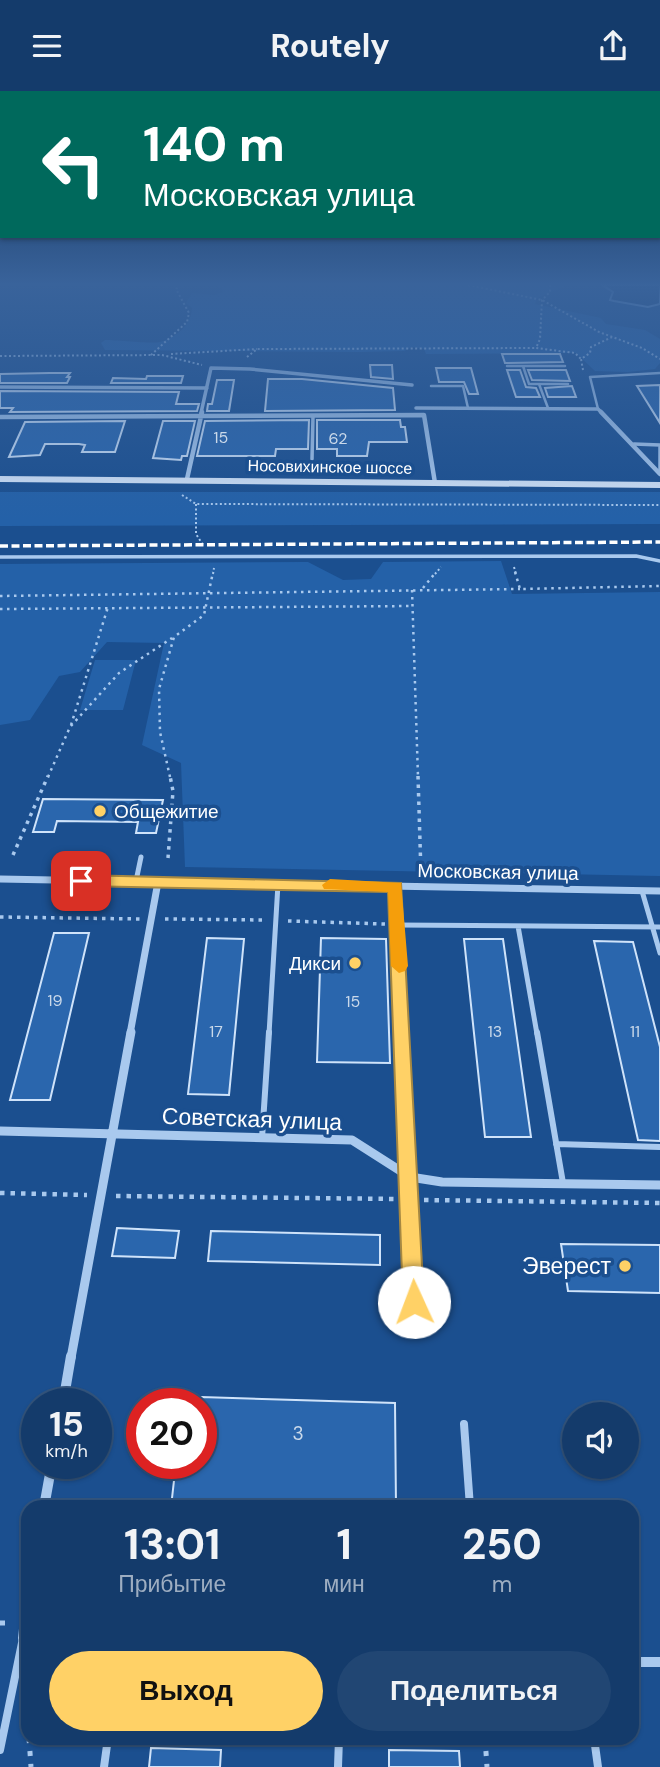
<!DOCTYPE html>
<html lang="ru">
<head>
<meta charset="utf-8">
<style>
	body { margin:0; font-family:"DM Sans",sans-serif; background:#214673; color:#f1f3f6; height:100vh; display:flex; flex-direction:column; font-size:26px; white-space:nowrap }
	* { box-sizing:border-box; margin:0 }
	p { font-size:23px; color:#9dadc1 }
	.icon { flex:none; width:38px; height:38px; fill:none; stroke:currentColor; stroke-width:2; stroke-linecap:round; stroke-linejoin:round }
	.map { position:relative; flex:1; overflow:hidden }
	.side { position:absolute; left:21px; top:1409px; width:618px; height:245px; display:flex; flex-direction:column; background:#143b6b; border-radius:21px; box-shadow:0 2px 5px #0004,0 0 0 2px #33557e }
	.side>* { flex:none }
	.top-card { position:absolute; left:0px; top:0px; width:662px; height:147px; box-shadow:0 2px 5px #0004,0 0 0 2px #33557e; background:#00695c; color:#fff; overflow:hidden }
	.fabs { position:absolute; left:562px; top:1311px; display:grid; gap:14px }
	.fabs a { display:grid; place-items:center; width:77px; height:77px; border-radius:50%; background:#143b6b; box-shadow:0 2px 5px #0004,0 0 0 2px #33557e; font-size:35px }
	.speed { position:absolute; left:21px; top:1297px; display:flex; gap:14px; font-size:35px; font-weight:700; text-align:center }
	.speed>* { display:grid; place-content:center; width:91px; height:91px; border-radius:50%; background:#143b6b; box-shadow:0 2px 5px #0004,0 0 0 2px #33557e; line-height:1 }
	.speed small { font-size:18px; font-weight:400 }
	.speed .limit { border:10px solid #d22; background:#fff; color:#111 }
	.pin { position:absolute; display:grid; place-items:center; width:60px; height:60px; color:#fff; margin:-30px; border-radius:14px; box-shadow:0 4px 10px #0006 }
	.me { position:absolute; width:77px; margin:-38px; rotate:358deg; stroke-linejoin:round; filter:drop-shadow(0 0 5px #0008) }
	.turn { display:flex; align-items:center; gap:24px; height:147px; padding:0 28px; font-size:32px }
	.turn .icon { width:91px; height:91px; stroke-width:2.5 }
	.turn b { display:block; font-size:49px; line-height:60px }
	.eta { display:flex; justify-content:space-evenly; align-items:center; height:119px; text-align:center }
	.eta b { font-size:42px; font-weight:700; line-height:49px }
	.button { display:flex; gap:14px; margin-top:auto; padding:14px 28px }
	.button a { flex:1; height:80px; border-radius:42px; background:#ffd166; color:#111; font-size:28px; font-weight:700; line-height:80px; text-align:center }
	.button a+a { background:#214673; color:#f1f3f6 }
	header { display:flex; justify-content:space-between; align-items:center; height:91px; padding:0 28px; background:#143b6b; font-size:32px; font-weight:700 }
	.map>svg:first-child { display:block }
</style>
</head>
<body>
<header><svg class="icon" aria-label="menu" viewBox="0 0 24 24"><path d="M4 6h16M4 12h16M4 18h16"/></svg>Routely<svg class="icon" aria-label="share" viewBox="0 0 24 24"><path d="M12 15V3M7 8l5-5 5 5M5 13v7h14v-7"/></svg></header>
<div class="map">
<svg width="660" height="1676" viewBox="0 0 660 1676">
	<rect width="100%" height="100%" fill="#1b4f8f"/>
	<path fill="#2461a8" d="M208,194H568L537,207L535,213L601,227L606,233L645,239L660,248V272L655,278L628,281L595,280L576,262L426,263L424,258L412,256L404,260L360,261L105,259L101,252L105,249C117,249 153,253 160,251C177,246 191,234 192,217L186,212L192,202L214,204L223,201L221,196Z
		M0,401H660V433L0,435Z
		M501,470L512,503L660,501V785L185,776L181,672L142,654L164,552L107,551L80,581L59,585L30,629L0,634V473L308,471L343,489L371,488L383,471Z
		M95,569H136L123,619H80Z"/>
	<path fill="#123a6d" stroke="#9cc4f0" stroke-width="2" d="M602,194H660V213L648,216L614,210L610,209L613,201Z"/>
	<path fill="#2a66ad" stroke="#cfe3fa" stroke-width="2" d="M502,263H560L563,271L505,272Z
		M370,274H392L393,288L371,286Z
		M436,277H471L478,303H469L464,291H439Z
		M507,279H520L526,296L536,297L540,306H516Z
		M528,279H566L570,290L532,289Z
		M50,282H70L67,286H70L67,292H0V283Z
		M147,285H183L181,292H111L113,287L146,288Z
		M268,288H302L393,297L395,319L265,320Z
		M217,289H234L229,320H207L208,313H212Z
		M660,294V332L637,295Z
		M572,295L576,306H548L545,297Z
		M0,300L179,301L176,313H199L197,320L10,321L13,317H0Z
		M309,329L308,358H276L275,365H197L205,330Z
		M317,329H400L401,336H405L407,351H369L367,365H337V358H317Z
		M125,330L115,361H82L85,354L79,353H45L40,364L9,366L25,331Z
		M163,330H195L187,365H182L181,369L153,367Z
		M43,708L163,709L156,742H136L138,731L57,730L54,741H33Z
		M54,842H89L50,1009H10Z
		M207,847L244,848L229,1004L188,1003Z
		M321,847L386,848L390,972L317,971Z
		M464,848H503L531,1046H485Z
		M594,850L633,851L660,956V1050L638,1049Z
		M117,1137L179,1140L175,1167L112,1165Z
		M211,1140L380,1144V1174L208,1170Z
		M561,1153L660,1154V1202L568,1200Z
		M201,1306L395,1312L396,1416H171L176,1372H201Z
		M151,1657L221,1659L220,1676H149Z
		M389,1659L459,1660L460,1676H389Z"/>
	<g fill="none" stroke-linecap="round" stroke-linejoin="round">
		<path stroke="#a9c9ee" stroke-width="2" stroke-dasharray="2 2.5" stroke-linecap="butt" d="M468,194L542,209L599,241L642,257L660,268
			M550,194V201L542,209L540,248L536,257L575,262L581,268
			M171,263L257,258
			M151,264L187,231L189,222L176,198L180,194
			M0,265L162,264L202,274
			M247,266L257,258L536,257
			M583,279L581,268L590,262L591,256L612,246
			M182,404L196,413L660,414
			M196,413V443L203,454
			M514,476L516,483
			M213,483L214,477
			M435,483L441,476"/>
		<path stroke="#a9c9ee" stroke-width="2.5" stroke-dasharray="2.5 4.5" stroke-linecap="butt" d="M515,481L520,498L660,495
			M423,497L436,481
			M412,499L418,686
			M0,505L520,498
			M0,518L413,515
			M71,634L108,516
			M48,686L70,636L119,582L172,547
			M170,686L160,641L159,598L174,546L204,524L213,481"/>
		<path stroke="#a9c9ee" stroke-width="3.5" stroke-dasharray="3.5 5" stroke-linecap="butt" d="M418,685L421,783
			M13,764L48,685
			M168,767L173,700L170,685
			M0,826L140,828
			M165,828L266,829
			M288,830L385,833"/>
		<path stroke="#a9c9ee" stroke-width="4.5" stroke-dasharray="4.5 6" stroke-linecap="butt" d="M0,1102L87,1104
			M116,1105L399,1108
			M424,1109L660,1112"/>
		<path stroke="#a9c9ee" stroke-width="5" stroke-dasharray="5 8" stroke-linecap="butt" d="M0,1532H10
			M23,1621L28,1642
			M29,1647L31,1676
			M485,1647L487,1676"/>
		<path stroke="#a9c9ee" stroke-width="2.5" d="M507,275H523
			M539,293H568
			M431,295H463L468,317
			M548,317L539,293H529L523,275H565
			M598,318L590,286L660,282"/>
		<path stroke="#a9c9ee" stroke-width="3.5" d="M634,353L660,354V382
			M312,368L313,325
			M0,466L636,465L660,470"/>
		<path stroke="#a9c9ee" stroke-width="5" d="M136,790L141,766
			M642,800L660,862
			M397,834L660,836
			M518,835L537,943
			M269,943L278,793"/>
		<path stroke="#a9c9ee" stroke-width="6" d="M537,941L563,1092
			M262,1047L269,941
			M556,1053L660,1056
			M410,1086L414,1211"/>
		<path stroke="#a9c9ee" stroke-width="8" d="M464,1333L470,1416
			M45,1413H71
			M594,1647L598,1676
			M0,1659L23,1547
			M104,1676L108,1647
			M338,1676L339,1647"/>
		<path stroke="#a9c9ee" stroke-width="3.5" d="M0,296L207,297
			M416,317L598,318L602,322
			M201,322L211,277L250,278L412,294"/>
		<path stroke="#a9c9ee" stroke-width="4.5" d="M601,321L660,383
			M0,326L424,324L435,392
			M187,388L202,321"/>
		<path stroke="#a9c9ee" stroke-width="7" d="M0,788L660,800
			M396,795L403,943
			M130,943L158,791"/>
		<path stroke="#a9c9ee" stroke-width="9" d="M403,941L410,1086
			M0,1040L352,1049L410,1086L442,1091L660,1094
			M71,1267L131,941"/>
		<path stroke="#a9c9ee" stroke-width="10" d="M63,1312L71,1265
			M44,1416L52,1372
			M28,1502L23,1547L28,1550
			M632,1571H660"/>
		<path fill="#d6e6fa" fill-rule="evenodd" d="M0,385L660,391V397L0,391Z"/>
		<path stroke="#fff" stroke-width="3.5" stroke-dasharray="8 3.5" stroke-linecap="butt" d="M0,455L660,451"/>
	</g>
	<linearGradient id="sky" x2="0" y2="1"><stop stop-color="#0f2b4f"/><stop offset="0.45" stop-color="#39639b"/><stop offset="1" stop-color="#39639b" stop-opacity="0"/></linearGradient>
	<rect width="660" height="429" fill="url(#sky)"/>
	<path fill="#ffd166" stroke="#a68842" stroke-width="2" d="M81,784L401,792L424,1211L421,1218L414,1221L406,1218L403,1211L388,801L81,795L74,790Z"/>
	<path fill="#f59e0b" d="M330,788L401,792L408,875L405,880L399,882L391,875L388,801L324,798L322,794Z"/>
	<g fill="#ffd166" stroke="#1b4f8f" stroke-width="2.5">
		<circle cx="100" cy="720" r="7"/>
		<circle cx="355" cy="872" r="7"/>
		<circle cx="625" cy="1175" r="7"/>
	</g>
	<g text-anchor="middle" dominant-baseline="central" stroke-width="7" stroke-linejoin="round" paint-order="stroke">
		<g font-size="16" fill="#cad9ea">
			<text x="221" y="346">15</text>
			<text x="338" y="347">62</text>
			<text x="55" y="909">19</text>
			<text x="353" y="910">15</text>
			<text x="216" y="940">17</text>
			<text x="495" y="940">13</text>
			<text x="635" y="940">11</text>
		</g>
		<g font-size="16" fill="#fff" stroke="#1b4f8f">
			<text transform="translate(330 376) rotate(1)">Носовихинское шоссе</text>
		</g>
		<g font-size="19" fill="#fff" stroke="#1b4f8f" text-anchor="start">
			<text x="114" y="720">Общежитие</text>
			<text x="341" y="872" text-anchor="end">Дикси</text>
		</g>
		<g font-size="19" fill="#fff" stroke="#1b4f8f">
			<text transform="translate(498 781) rotate(1)">Московская улица</text>
		</g>
		<g font-size="19" fill="#cad9ea">
			<text x="298" y="1342">3</text>
		</g>
		<g font-size="23" fill="#fff" stroke="#1b4f8f">
			<text transform="translate(252 1028) rotate(2)">Советская улица</text>
		</g>
		<g font-size="23" fill="#fff" stroke="#1b4f8f" text-anchor="end">
			<text x="611" y="1175">Эверест</text>
		</g>
	</g>
</svg>
<div class="fabs">
<a><svg class="icon" aria-label="sound" viewBox="0 0 24 24"><path d="M4 9h4l5-4v14l-5-4H4zM17 9q2 3 0 6"/></svg></a>
</div>
<div class="speed"><div>15<small>km/h</small></div><div class="limit">20</div></div>
<div class="pin" style="left:81px;top:790px;background:#d93025"><svg class="icon" aria-label="arrive" viewBox="0 0 24 24"><path d="M6 21V4h12l-3 4 3 4H6"/></svg></div>
<svg class="me" style="left:414px;top:1211px" viewBox="-20 -20 40 40"><circle r="19" fill="#fff"/><path d="M0-13L10 11 0 6-10 11z" fill="#ffd166"/></svg>
<div class="top-card">
<div class="turn"><svg class="icon" aria-label="left" viewBox="0 0 24 24"><path d="M17 20v-9H6M10 6l-5 5 5 5"/></svg><div><b>140 m</b>Московская улица</div></div>
</div>
<section class="side">
<div class="eta">
<div><b>13:01</b><p>Прибытие</p></div>
<div><b>1</b><p>мин</p></div>
<div><b>250</b><p>m</p></div>
</div>
<div class="button"><a>Выход</a><a>Поделиться</a></div>
</section>
</div>
</body>
</html>
